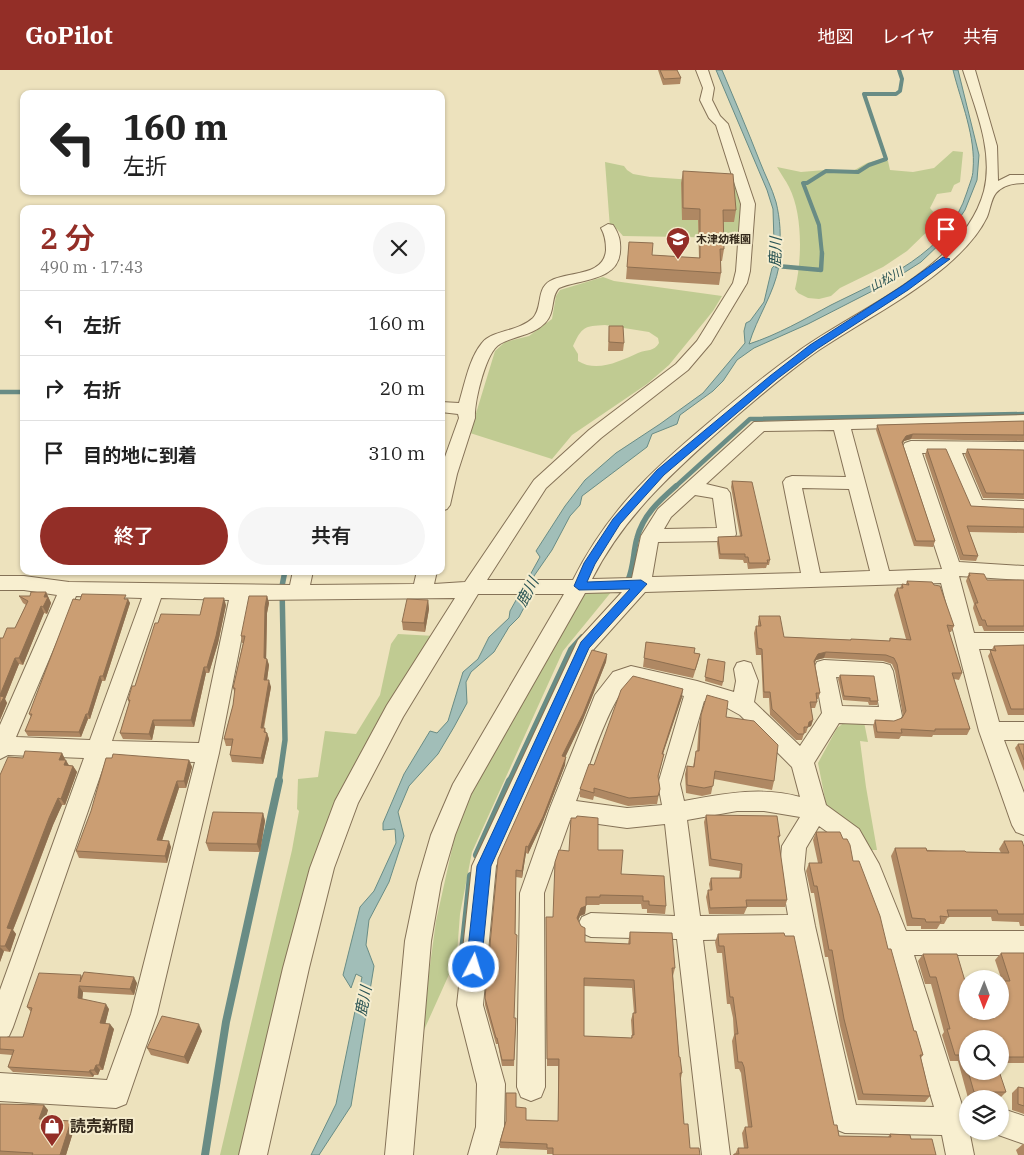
<!DOCTYPE html>
<html lang="ja">
<head>
<meta charset="utf-8">
<style>
	body { margin:0; font-family:"IBM Plex Serif","Noto Sans JP",serif; background:#f6f6f6; color:#222; height:100vh; display:flex; flex-direction:column; font-size:19px; white-space:nowrap }
	* { box-sizing:border-box; margin:0 }
	p { font-size:16px; color:#767676 }
	.icon { flex:none; width:28px; height:28px; fill:none; stroke:currentColor; stroke-width:2; stroke-linecap:round; stroke-linejoin:round }
	.map { position:relative; flex:1; overflow:hidden }
	.details { position:absolute; left:20px; top:135px; width:425px; height:370px; display:flex; flex-direction:column; background:#fff; border-radius:10px; box-shadow:0 1px 4px #0004 }
	.details>* { flex:none }
	.top-card { position:absolute; left:20px; top:20px; width:425px; height:105px; border-radius:10px; box-shadow:0 1px 4px #0004; background:#fff; color:#222; overflow:hidden }
	.needle { width:32px; rotate:181deg }
	.tools { position:absolute; left:959px; top:900px; display:grid; gap:10px }
	.tools a { display:grid; place-items:center; width:50px; height:50px; border-radius:50%; background:#fff; box-shadow:0 1px 4px #0004; font-size:25px }
	.pin { position:absolute; display:grid; place-items:center; width:42px; height:42px; color:#fff; margin:-51px -21px; border-radius:50% 50% 50% 0; rotate:-45deg; box-shadow:0 0 5px #0007 }
	.pin .icon { rotate:45deg }
	.me { position:absolute; width:55px; margin:-28px; rotate:5deg; stroke-linejoin:round; filter:drop-shadow(0 0 4px #0008) }
	.turn { display:flex; align-items:center; gap:18px; height:105px; padding:0 20px; font-size:22px }
	.turn .icon { width:65px; height:65px; stroke-width:2.5 }
	.turn b { display:block; font-size:35px; line-height:42px }
	.round { display:grid; place-items:center; flex:none; width:52px; height:52px; border-radius:26px; background:#f6f6f6 }
	.headline { display:flex; align-items:center; justify-content:space-between; height:85px; padding:0 20px }
	h1 { font-size:30px; font-weight:600; line-height:38px; color:#932e27 }
	.action { display:flex; gap:10px; margin-top:auto; padding:10px 20px }
	.action a { flex:1; height:58px; border-radius:30px; background:#932e27; color:#fff; font-size:20px; font-weight:600; line-height:58px; text-align:center }
	.action a+a { background:#f6f6f6; color:#222 }
	ul { padding:0; list-style:none }
	li { display:flex; align-items:center; gap:15px; height:65px; padding:0 20px; border-top:1px solid #e0e0e0 }
	li div { flex:1 }
	li b { display:block; font-size:19px }
	li em { font-style:normal }
	header { display:flex; align-items:center; gap:30px; box-sizing:border-box; height:70px; padding:0 25px; background:#932e27; color:#fff }
	header strong { font-size:24px }
	nav { display:flex; gap:28px; margin-inline-start:auto; font-size:18px }
	.map>svg:first-child { display:block }
</style>
</head>
<body>
<header>
<strong>GoPilot</strong>
<nav><a>地図</a><a>レイヤ</a><a>共有</a></nav>
</header>
<div class="map">
<svg width="1024" height="1085" viewBox="0 0 1024 1085">
	<rect width="100%" height="100%" fill="#ede2bd"/>
	<path fill="#c0cb92" fill-rule="evenodd" d="M953,81L963,82L960,112L954,115L951,122L937,124L930,138L938,147L935,154L907,181L883,197L840,218L831,226L819,229L808,228L798,223L795,219C802,191 803,144 789,117C786,111 781,104 777,97L801,102L825,100L851,102L867,93L882,89L888,91L890,100L913,102L934,98Z
		M605,92L624,96L627,100L633,104L650,107L737,113L741,129V168L623,166L617,159L610,158Z
		M603,207L614,211L722,226L713,241L669,295L647,314L572,365L552,389L470,363L495,281L505,272L529,266L552,249L556,226L560,220ZM605,255L649,262L658,268L659,273C654,282 647,279 638,283C620,291 597,303 578,291V284L573,276C582,257 584,256 605,255Z
		M612,521L563,581L472,782L460,844L456,897L451,900L420,969L436,851L456,761L474,717L582,525L587,523Z
		M398,564L435,566L382,649L242,1085H220L292,780L299,741L297,739L298,709L318,707L325,661L356,664L380,625L391,574Z
		M845,652H864L868,672L860,671L866,717L877,780H870L834,745L826,734L818,693L837,658Z"/>
	<path fill="#a1beb8" stroke="#698c85" d="M716,0H722C735,31 748,61 760,92C765,105 772,118 776,132C780,148 782,169 778,185C777,188 779,192 779,196C774,224 757,247 749,274C777,265 805,249 831,235C883,209 948,184 967,122C969,115 973,107 973,100C976,67 961,32 953,0H958L979,85L977,110L965,140L947,167L921,192L888,213L808,254L754,278L737,290L723,311L713,321L680,345L677,354L652,364L647,377L582,426L580,435L570,446L552,480L534,506L528,530L519,547L509,557L494,582L471,602L466,612L467,633L454,657L438,684L409,716L398,742L404,766L389,812L369,850L366,875L374,896L351,1036L319,1085H311L336,1034L362,907L356,904L351,918L343,905L360,837L374,821L396,773L395,759L383,760V753L404,704L430,661L437,663L448,651L463,602L478,589L489,567L509,548L510,541L540,487L536,481L565,436L585,410L616,383L660,354L703,323L745,273L744,261L746,253L750,251L764,232L772,198L775,195L771,182L774,173L773,139L767,120Z"/>
	<g fill="none" stroke-linecap="round" stroke-linejoin="round">
		<path stroke="#698c85" stroke-width="4" d="M822,184L819,155L803,113H807L826,101L858,102L869,95L886,89L864,24H896L900,21L902,9L899,0"/>
		<path stroke="#698c85" stroke-width="4.5" d="M777,196L821,200L822,183
			M0,322H24
			M675,417L750,349L1024,344"/>
		<path stroke="#698c85" stroke-width="5.5" d="M628,510C634,496 633,482 637,468C643,445 659,431 676,416
			M279,712L285,670L282,516L285,501
			M509,712L571,579L582,567"/>
		<path stroke="#698c85" stroke-width="8" d="M477,785L510,711
			M463,881L471,806
			M205,1085L226,952L279,711"/>
		<g stroke="#857257" stroke-width="2">
			<path id="minor" d="M696,0H708L714,18L712,30L720,46L728,54L755,134L750,201L747,213L711,273L688,300L601,368L546,418L487,510H573C607,442 650,402 707,354C736,329 765,305 796,283C855,239 963,199 984,121C994,81 975,38 963,0H975L997,76L998,111L1010,105H1024V113C1015,113 1003,115 996,123C991,129 990,140 987,147C978,166 961,183 946,196C907,229 861,252 819,280C786,303 755,330 725,356C673,402 624,446 592,509L632,508L641,466L658,439L754,352L1024,345V355L851,359L889,501L942,499L902,377L905,373L911,371L1024,372V384L962,383L982,430L1024,431V443L969,440L945,383H922L959,492L1024,496V510L959,506L974,563H1024V579H979L999,652H1024V670H1004L1024,723V765L1016,762L1012,755L979,661L941,513L645,522L593,580L496,796L483,935L505,1014L504,1057L496,1085H468L476,1057L477,1014L457,935L472,796L578,570L622,522L585,523L471,724L455,765L441,813L431,871L413,1085H385L405,871L417,813L431,765L453,714L564,524H478L403,647L358,733L334,798L309,898L267,1085H239L283,898L310,798L335,731L387,635L455,528L249,530L219,683L157,944L126,1034L116,1038L0,1031V1003L107,1010L131,944L195,692L106,689L13,957L9,966L0,970V920L84,688L8,685L0,689V655L57,525L24,520H0V506H24L69,512L290,515L293,501H313L310,515L414,514L417,501H437L434,514L465,512L534,410L589,360L676,294L697,271L733,213L736,201L741,134L716,55L709,48L700,30L703,18ZM834,360L846,407L792,406L786,408L783,412L801,503L652,507L658,472L727,471L734,469L736,464L730,423L727,419L706,414L764,361ZM802,418L849,419L870,501L820,503ZM695,425L713,428L717,458L664,459L671,447ZM76,526L142,528L90,670L16,667ZM161,528L229,530L199,673L112,671Z
				M608,154L613,155C619,164 621,171 620,182C618,211 580,209 559,218C550,227 556,242 545,253C532,266 516,265 500,274C486,281 474,332 475,348L457,404L450,435L447,439L441,441V398L459,348L458,344L441,342V332L459,333C465,313 469,289 482,273C492,260 518,262 533,248C543,237 536,219 550,211C568,201 604,207 606,180C606,172 605,165 601,158Z
				M824,590L883,593L890,595L893,601L902,646L899,652L891,655L839,653L814,693L826,735L859,759L879,794L906,861H1024V885H914L963,1038H968V1061H978L970,1065L974,1085H946L942,1065L845,1063L835,1059L831,1049L792,868L703,870L730,1085H702L677,869L591,867L582,863L578,855L582,847L591,843L675,846L665,754L627,758L570,750L544,823L545,1017L541,1027L531,1031L521,1027L517,1017L520,823L550,738L595,625L613,602L631,596L697,611L734,622L736,611L734,599L737,593L744,591L751,593L758,611L754,632L800,676L822,643L814,598L817,592ZM836,607L874,609L879,637L842,636ZM632,612L684,626L658,714L662,735L627,738L576,731C585,709 612,620 632,612ZM704,631L722,635L740,645L792,697L800,727C761,716 723,724 684,731L680,714ZM737,741H764L800,747L782,776L780,799L788,845L700,846L687,750ZM819,756L843,773L857,798L885,873L934,1037L856,1035L815,856L804,799L806,778Z
				M1000,1038L1024,1046V1074L990,1062L1000,1061Z"/>
		</g>
		<use href="#minor" fill="#f8efd0" fill-rule="evenodd"/>
	</g>
	<path fill="#af8863" fill-rule="evenodd" d="M658,0H677L681,8L680,14L663,15Z
		M683,101L736,140L734,152H723L724,179L722,191H721V203L719,215L626,209L629,172L652,185L699,188L698,150H682L681,113Z
		M609,256L624,273L623,281H608Z
		M1024,351V371L911,369L904,371L903,374L935,471L933,477L914,476L876,360L877,355Z
		M927,379L971,436L1024,439V463L969,462L978,486L976,491L960,490L925,385Z
		M967,379L1024,380V429L983,428L965,385Z
		M732,411L770,490L769,495H767L766,498L748,499L747,493H744L743,490L719,489L717,473L718,467L740,466L731,417Z
		M353,501H378L377,505H354Z
		M969,503L987,510H1024V561H984L982,556H979L973,538L974,534L966,511Z
		M907,511L934,515L954,556L951,562H949L962,603L959,610L954,609L970,659L967,665H933L932,667L901,666L899,669L875,668L873,656L875,650L894,651L902,648L903,646L895,601L892,594L883,591L824,588L816,590L815,593L820,623L818,629H817V632L815,638H811L813,650L811,656L808,657L806,663H804L802,670H796L770,645L769,628H763L761,585H756L754,563L756,556H758V552L759,546L784,567L850,570L851,569L889,571L890,568L906,569L894,525L897,518H900L902,514H906Z
		M46,522L51,533L47,544L44,543L23,595L19,594L5,629L7,633L0,650L3,568L15,558L26,535L23,533L19,526H30Z
		M267,526L269,533L267,543L266,589H267L269,595L267,610L271,617L264,658H265L266,662L267,663L269,669L263,694L232,692L230,685L232,676H226L224,669L233,635L235,623L233,618L243,573H242L241,566Z
		M127,529L130,533L105,611H102L90,649H88L81,667L28,666L25,661L31,647L29,644Z
		M428,530L429,539L425,562L403,560L402,552Z
		M226,535L218,573L209,603H206L194,657L155,656L152,670L123,669L120,663L129,633L128,630L135,616L158,553L200,545Z
		M646,572L700,584L698,592L693,608L643,597Z
		M1024,575V645H1008L988,586L994,576Z
		M607,584L606,592L582,652L565,687V695L542,754L528,784L526,783L522,808L516,807L514,948H516L514,996H502L498,974H496L485,935V928L498,789Z
		M707,594L723,612L722,616L705,611Z
		M840,605L878,631L877,635H869L868,632L843,630L838,609Z
		M682,627L663,684H664L658,708L660,719L657,734L628,736L594,726L593,730L580,727V719L594,695Z
		M701,645L726,647L774,711L772,720L714,709L711,724L702,726L686,723L685,704L687,696L693,697L696,681H697L699,654Z
		M1018,674H1024V701L1015,678Z
		M62,683L65,690L69,695L73,696L77,702L65,735H62L53,755L22,838L13,860L16,864L10,882L4,881L0,892V705L23,688Z
		M189,690L192,697L186,718H179L162,770L171,777L167,793L79,788L76,781Z
		M263,743L265,751L260,782L209,781L206,773Z
		M706,745L780,766L778,769L787,830L785,837H747L744,844H709L706,827L708,820H710L709,814L711,808H739L740,801L709,796L704,752Z
		M816,762L853,791L888,879L914,961L923,985L921,988L930,1026L925,1032L858,1030L840,956L828,887H825L814,823H811L806,801L809,793H818L813,770Z
		M1004,771L1024,777V856H1020L1019,852L992,851L991,847H948L944,854H940L937,859H921V856H907L891,786L895,778L966,782L1001,783L999,779Z
		M598,780L621,804L666,836L665,844L647,843V839H642L641,834H600L599,835H586L585,844L580,846L578,851L585,872L628,874L630,862L675,898L673,906L679,987L682,1003L681,1008L553,1084H547V1080L500,1078V1072L516,1037L526,1050L558,1051V996H547L546,847H553L569,781ZM584,916L632,918L634,943H633L631,950L632,965L631,968L584,966Z
		M718,864L834,1055L839,1066L888,1067L890,1064L911,1069L936,1085H733L734,1084H735L738,1078H744L742,1063L745,1057H748L741,1003L739,999H735L732,971L734,965L733,948L730,934H727L722,883H717L715,872Z
		M1001,883H1024V993H1000V969H968L1006,1022L1000,1028H968L958,991H950L942,965L944,962L931,914H925L918,891L923,884L965,911H1002L995,890Z
		M82,906L137,913L134,925L83,922L82,929L109,939L105,954L114,959L103,1000H100L98,1005H94L93,1007L13,1002L8,997L12,985L0,984V967H23L31,942L27,937Z
		M202,961L188,994L151,985L147,978Z
		M1018,1017L1024,1018V1044L1012,1040V1023Z
		M0,1034L48,1040L45,1049L71,1051L75,1056L66,1085H0Z
		M1023,1074H1024V1085H1018L1016,1080Z"/>
	<path fill="#8e6f50" d="M913,364L911,369L904,371L900,378L902,372L906,366Z
		M46,522L51,533L47,544L43,537L44,527Z
		M267,526L269,533L267,543L266,595L264,588L265,537Z
		M224,528L226,535L218,573L209,603L207,597Z
		M128,529L130,533L105,611L103,606Z
		M428,530L429,539L425,562L424,553Z
		M41,536L44,543L23,595L19,588Z
		M826,582L824,588L816,590L812,597L814,591L818,584Z
		M607,584L606,592L582,652L562,694V686Z
		M15,588L19,594L5,629L7,633L0,650V625Z
		M267,589L269,595L266,617L264,610Z
		M204,597L206,603L194,657L191,650Z
		M100,606L102,611L90,649L88,644Z
		M269,610L271,617L262,664L261,658Z
		M683,619L682,627L660,692L662,684Z
		M86,644L88,649L81,667L79,662Z
		M153,650L155,656L152,670L149,664Z
		M813,650L811,656L807,658L809,652Z
		M267,663L269,669L263,694L261,688Z
		M62,683L65,689L62,696L59,690Z
		M566,687L565,695L542,754L528,784V777Z
		M66,690L69,696L64,695Z
		M189,690L192,697L186,718L184,711Z
		M73,696L77,702L65,735L61,729Z
		M177,711L179,718L160,777L157,770Z
		M58,728L62,735L53,755L13,860L16,864L10,882L5,876L7,858L49,748Z
		M263,743L265,751L260,782L257,774Z
		M169,771L171,777L167,793L165,786Z
		M526,776V783L522,808V801Z
		M586,836L585,844L580,846L576,856L577,848L581,838Z
		M0,877L4,881L0,892Z
		M134,907L137,913L134,925L130,919Z
		M79,916L83,922L82,933L78,928Z
		M106,934L109,939L104,959L100,953Z
		M110,954L114,959L103,1000L99,995Z
		M199,954L202,961L188,994L184,987Z
		M96,995L100,1000L98,1005L94,1000Z
		M90,1000L94,1005L93,1007L89,1002Z
		M44,1035L48,1040L44,1053L39,1049Z
		M71,1051L75,1056L66,1085H60Z"/>
	<path fill="#cb9e73" stroke="#8e6f50" fill-rule="evenodd" d="M660,0H677L681,8L664,9Z
		M683,101L733,104L736,140H723L724,179H720L721,203L627,197L629,172L653,173L652,185L700,188V139L683,138Z
		M609,256H623L624,273L609,272Z
		M1024,351V365L913,364L906,366L902,372L935,471H916L877,355Z
		M927,379H946L971,436L1024,439V457L967,456L978,486L963,485Z
		M967,379L1024,380V424L986,423Z
		M732,411L752,412L770,490H767L768,493H749L748,487H745V484H720L718,467L742,466Z
		M969,503L984,504L987,510H1024V556H987L985,550H982L975,533H978L968,506H970Z
		M907,511L932,512L934,515L940,516L954,556L947,555L962,603H952L970,659H935V661L901,659L902,663L877,662L875,650L894,651L902,648L906,641L897,594L894,588L886,585L826,582L818,584L814,591L820,623H816L817,632H810L813,650L809,652L808,657H804V664H798L772,639L770,622H764L762,579L758,578L756,556H761L759,546H780L784,567L851,570V569L890,571V568L911,570L897,518H903L902,514L909,515Z
		M31,522H46L44,527H48L43,537L41,536L19,588H15L0,625V568H3L7,558H15L28,531L19,526H30Z
		M82,524L126,525L124,529H128L103,606H100L88,644H86L79,662L25,661L32,644H29L37,623L73,529L80,530Z
		M249,526H267L265,537L264,588L267,589L264,610H269L261,658H265L264,662L267,663L261,688L230,685L233,669H224L233,635L235,618H233L245,566H241Z
		M204,528H224L216,566L207,597H204L191,650H153L149,664L120,663L130,630H128L132,616H135L155,553H158L161,544L200,545Z
		M407,529L428,530L424,553L402,552Z
		M646,572L695,578L694,583L700,584L695,600L644,588Z
		M1024,575V639H1011L990,580L996,581L994,576Z
		M592,580L607,584L583,644L562,686L566,687L543,747L528,777L526,776L522,801L516,800L515,864L517,865L514,948H516L514,990H502L497,968H496L485,928L498,789Z
		M708,589L725,592L723,612L705,607Z
		M840,605L874,606L878,631H870V628L844,626Z
		M633,606L683,619L662,684H664L658,706L660,719L658,726L629,728L594,718V723L580,719L589,694L594,695L621,620Z
		M707,625L728,631L726,647L754,651L778,675L774,711L715,701L713,716L704,718L687,715V696L694,697L696,681H699L701,645Z
		M0,626L4,627L0,634Z
		M1018,674H1024V690Z
		M25,681L62,683L59,690H66L64,695L73,696L61,729L58,728L49,748L17,832L7,858L12,859L5,876H0V705L8,687L23,688Z
		M113,684L189,690L184,711H177L157,770L169,771L165,786L76,781L91,741L106,688H112Z
		M213,742L263,743L257,774L206,773Z
		M706,745L777,746L780,766H778L787,830H746L747,837L710,838L708,820H712L711,808H741L742,794L711,789Z
		M577,746L598,748V780H623L621,804L664,806L666,836L649,835V831H643V826L600,825V827H586V836L581,838L577,848L581,856L585,858V872L630,874V862L672,863L675,898H672L679,987H680L682,1003H680L684,1054H688L690,1078H699L700,1085H553V1078H547V1074L500,1072L506,1051V1023H516V1037L526,1038V1050L558,1051L559,989H547L546,847H553L555,792L559,780L569,781L571,748H576ZM584,908L634,910L636,943H633L634,965H632V968L584,966Z
		M816,762H840L843,769H847L850,775L853,791H859L880,846L888,879H891L914,961H916L923,985H920L930,1026L863,1024L844,949L832,880H829L817,816H814L809,793H822Z
		M1004,771H1022L1024,777V844H998L997,840H947L949,847L940,846L941,852H926L925,849L912,848L895,778H926L927,781H965L966,782L1009,783Z
		M784,863L785,866H794L834,1055H837L839,1066L891,1067L890,1064L910,1065L911,1069H932L936,1085H734V1084H739L738,1078H748L745,1057H752L744,997L742,992H738L735,964H738L735,942L733,927H730L724,876H719L718,864Z
		M1001,883H1024V987H1000V969H968V1000L963,985H955L947,959H950L936,907H930L923,884H957L965,911H968V941H1000V911H1010Z
		M84,902L134,907L130,919L79,916L78,928L106,934L100,953L110,954L99,995H96L94,1000H90L89,1002L8,997L14,980L0,979V967H23L32,938L27,937L39,903L81,905L80,912Z
		M162,946L199,954L184,987L147,978Z
		M968,1001H999L1006,1022H974Z
		M1018,1017L1024,1018V1036L1018,1034Z
		M0,1034L44,1035L39,1049L71,1051L60,1085H32L33,1083L0,1081Z"/>
	<path fill="#1a73e8" stroke="#114b97" d="M943,187L950,189L908,220L817,279L777,309L664,405L620,454L595,494L587,512L641,510L647,514L589,578L491,796L481,897L479,902L474,904L469,902L466,897L477,796L581,572L630,519L579,520L574,516L584,493L613,449L657,400L770,306L810,275L902,216Z"/>
	<defs>
		<g id="school-pin" transform="scale(1.25)"><path d="M0 17L-7.5 6A9.5 9.5 0 1 1 7.5 6Z" fill="#932e27" stroke="#f5eccd"/><path d="M0-5L7-2L0 1L-7-2ZM-4 1L0 2.5L4 1V4Q0 6-4 4Z" fill="#fff"/></g>
		<g id="shop-pin" transform="scale(1.25)"><path d="M0 17L-7.5 6A9.5 9.5 0 1 1 7.5 6Z" fill="#932e27" stroke="#f5eccd"/><path d="M-5-2.5h2.3a2.7 3.5 0 0 1 5.4 0H5L5.5 6h-11ZM-1.5-2.5h3a1.5 2.3 0 0 0-3 0Z" fill="#fff"/></g>
	</defs>
	<g fill-rule="evenodd">
		<use href="#school-pin" x="678" y="169"/>
		<use href="#shop-pin" x="52" y="1056"/>
	</g>
	<g text-anchor="middle" dominant-baseline="central" stroke-width="4" stroke-linejoin="round" paint-order="stroke">
		<g font-size="11" font-weight="bold" fill="#34291b" stroke="#f5eccd" text-anchor="start">
			<text x="696" y="169">木津幼稚園</text>
		</g>
		<g font-size="12" font-style="italic" fill="#2a5454" stroke="#f5eccd">
			<text transform="translate(886 209) rotate(-29)">山松川</text>
		</g>
		<g font-size="15" font-style="italic" fill="#2a5454" stroke="#f5eccd">
			<text transform="translate(775 182) rotate(-88)">鹿川</text>
			<text transform="translate(527 522) rotate(-62)">鹿川</text>
			<text transform="translate(363 931) rotate(-79)">鹿川</text>
		</g>
		<g font-size="16" font-weight="bold" fill="#34291b" stroke="#f5eccd" text-anchor="start">
			<text x="70" y="1056">読売新聞</text>
		</g>
	</g>
</svg>
<div class="tools">
<a><svg class="needle" viewBox="-14 -14 28 28"><path d="M0-13l5 13h-10z" fill="#e53935"/><path d="M0 13l5-13h-10z" fill="#767676"/></svg></a>
<a><svg class="icon" aria-label="search" viewBox="0 0 24 24"><circle cx="10" cy="10" r="6"/><path d="M15 15l6 6"/></svg></a>
<a><svg class="icon" aria-label="layers" viewBox="0 0 24 24"><path d="M12 4l9 5-9 5-9-5zM3 14l9 5 9-5"/></svg></a>
</div>
<div class="pin" style="left:946px;top:189px;background:#d93025"><svg class="icon" aria-label="arrive" viewBox="0 0 24 24"><path d="M6 21V4h12l-3 4 3 4H6"/></svg></div>
<svg class="me" style="left:474px;top:897px" viewBox="-20 -20 40 40"><circle r="17" fill="#1a73e8" stroke="#fff" stroke-width="3"/><path d="M0-11L8 9 0 5-8 9z" fill="#fff"/></svg>
<div class="top-card">
<div class="turn"><svg class="icon" aria-label="left" viewBox="0 0 24 24"><path d="M17 20v-9H6M10 6l-5 5 5 5"/></svg><div><b>160 m</b>左折</div></div>
</div>
<section class="details">
<div class="headline"><div><h1>2 分</h1><p>490 m · 17:43</p></div><a class="round"><svg class="icon" aria-label="close" viewBox="0 0 24 24"><path d="M6 6l12 12M18 6L6 18"/></svg></a></div>
<ul>
<li><svg class="icon" aria-label="left" viewBox="0 0 24 24"><path d="M17 20v-9H6M10 6l-5 5 5 5"/></svg><div><b>左折</b></div><em>160 m</em></li>
<li><svg class="icon" aria-label="right" viewBox="0 0 24 24"><path d="M7 20v-9h11M14 6l5 5-5 5"/></svg><div><b>右折</b></div><em>20 m</em></li>
<li><svg class="icon" aria-label="arrive" viewBox="0 0 24 24"><path d="M6 21V4h12l-3 4 3 4H6"/></svg><div><b>目的地に到着</b></div><em>310 m</em></li>
</ul>
<div class="action"><a>終了</a><a>共有</a></div>
</section>
</div>
</body>
</html>
